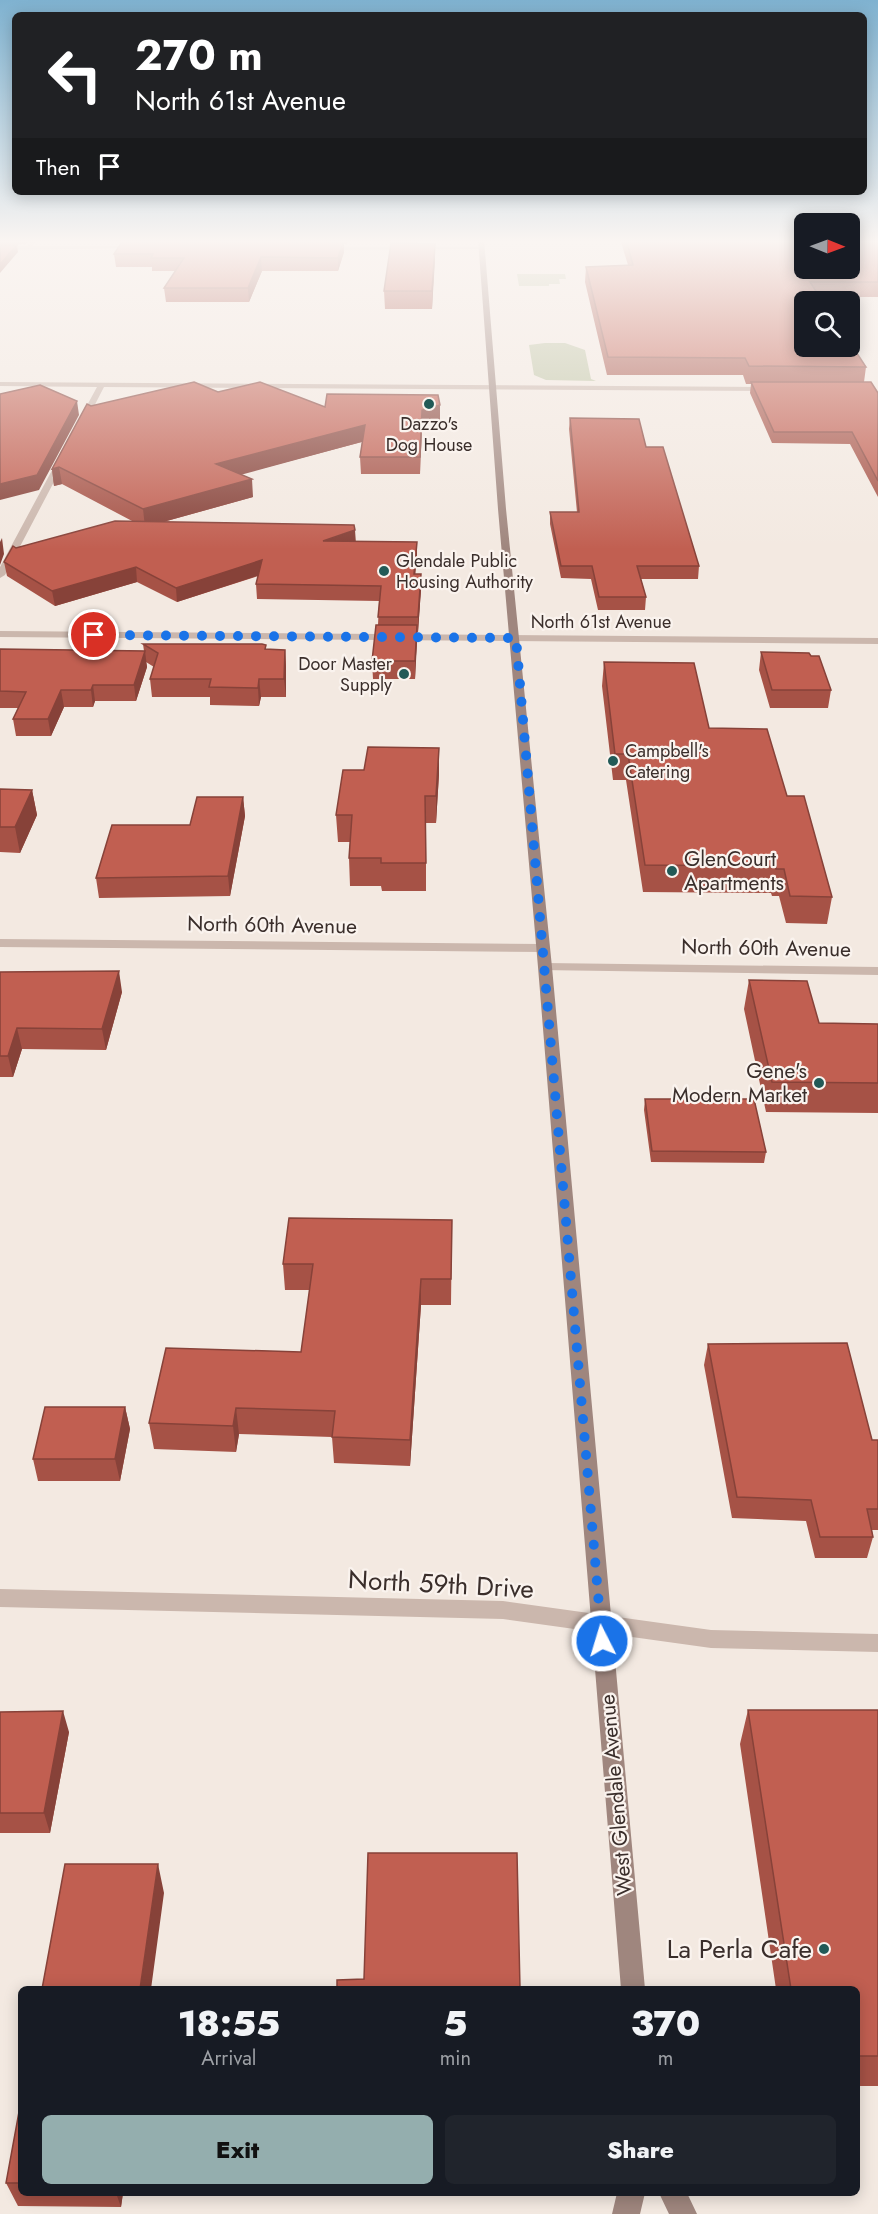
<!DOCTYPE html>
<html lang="en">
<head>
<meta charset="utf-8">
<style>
	body { margin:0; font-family:Jost,sans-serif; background:#20242c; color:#f1f3f6; height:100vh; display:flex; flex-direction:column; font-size:22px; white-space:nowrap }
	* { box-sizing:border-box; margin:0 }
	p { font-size:20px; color:#9ea1a6 }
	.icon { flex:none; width:33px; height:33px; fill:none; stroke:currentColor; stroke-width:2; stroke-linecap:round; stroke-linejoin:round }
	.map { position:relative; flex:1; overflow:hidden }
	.panel { position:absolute; left:18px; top:1986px; width:842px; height:210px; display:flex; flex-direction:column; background:#171b24; border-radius:9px; box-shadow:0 3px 15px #0003 }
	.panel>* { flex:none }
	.hud { position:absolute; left:12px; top:12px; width:855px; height:183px; border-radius:9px; box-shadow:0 3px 15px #0003; background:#202124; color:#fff; overflow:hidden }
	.needle { width:39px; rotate:91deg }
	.tools { position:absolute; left:794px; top:213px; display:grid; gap:12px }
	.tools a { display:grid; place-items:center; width:66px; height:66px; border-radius:9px; background:#171b24; box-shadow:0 3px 15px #0003; font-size:30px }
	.pin { position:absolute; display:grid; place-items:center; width:51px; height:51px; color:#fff; margin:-26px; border:3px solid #fff; border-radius:50%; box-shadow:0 2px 6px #0007 }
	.me { position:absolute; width:66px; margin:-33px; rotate:355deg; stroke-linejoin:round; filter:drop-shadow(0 0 4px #0008) }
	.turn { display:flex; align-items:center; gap:21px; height:126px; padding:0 24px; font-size:27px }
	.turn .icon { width:78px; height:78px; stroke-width:2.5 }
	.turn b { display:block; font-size:42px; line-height:51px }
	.then { display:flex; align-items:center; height:57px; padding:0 24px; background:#0003; gap:12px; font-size:22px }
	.eta { display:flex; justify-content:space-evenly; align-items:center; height:102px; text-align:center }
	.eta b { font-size:36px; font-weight:800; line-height:42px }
	.cta { display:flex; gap:12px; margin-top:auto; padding:12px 24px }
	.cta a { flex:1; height:69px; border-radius:9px; background:#94aeae; color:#111; font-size:24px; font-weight:800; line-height:69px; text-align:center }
	.cta a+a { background:#20242c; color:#f1f3f6 }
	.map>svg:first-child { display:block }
</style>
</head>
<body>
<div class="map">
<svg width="878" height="2214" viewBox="0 0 878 2214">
	<rect width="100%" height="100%" fill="#f3e9e1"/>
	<path fill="#bbc2a1" d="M517,274H565L566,279H559L560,284H549V286H519Z
		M545,343H565L585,350L591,379L596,381L546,380L534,375L529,345Z"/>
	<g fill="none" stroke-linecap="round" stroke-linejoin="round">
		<path fill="#cbb7ad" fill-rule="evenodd" d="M32,239H38L30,249H26Z
			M0,382L770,387L774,389L770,391L104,387L86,422L82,424L78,422L97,387L0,386Z
			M62,457L66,459L5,575L0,578V567L58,459Z
			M0,631L878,638V644L0,637Z
			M0,939L543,944L550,948L543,952L0,947Z
			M545,963L878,967V975L540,970L538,967Z
			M0,1589L503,1601L711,1630L878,1634V1652L711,1648L503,1619L0,1607Z"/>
		<path fill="#cbb7ad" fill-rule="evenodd" d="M0,246H138L141,248L0,250Z
			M324,247H482L485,249L322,250Z"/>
		<path fill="#9f867e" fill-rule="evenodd" d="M478,239H484L506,509L552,967L645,1989H621L538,967L498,509Z
			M617,2193H645L640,2214H612Z
			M659,2193H687L697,2214H669Z"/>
	</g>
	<path fill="#a65246" d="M0,239H30L25,244H0Z
		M124,239H348L347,244H344V252L338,271H262L249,302H166L164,288L175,271H152V267H116L114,254Z
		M620,239H804L878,240V297H820L866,367L864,382L878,393V497L850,444L772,443L750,393L751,384H746L743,375H607L585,282L586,267L628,265Z
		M435,244L432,309H385L384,291Z
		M218,392L325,407L440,421L422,426L420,474H361L360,457L362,442L241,474L253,497L163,522L355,541L417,542L415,574L421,589L418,632H417L415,679H373L372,661L378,625L379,601L257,599L256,584L258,576L177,602L137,582L55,606L7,576L4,562L16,548L134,522L62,484L54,486L52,469L91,406Z
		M570,418L646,447L699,566L698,579H641L646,597L645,610H598L591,579L561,578L550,524V512H577L569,429Z
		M143,644L266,645V649L285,650L286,667V697H261L259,706L210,705V697H152L150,679L154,667L146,662L147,667L136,701H95L93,707H64L51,736H16L13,719L18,708H0V649L144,651Z
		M761,652L811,656L831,690L828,708H770L759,670Z
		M604,662L709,728L787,796L832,897L827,924L786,923L779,896H772L771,893L643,892L626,780H613L602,686Z
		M439,774L436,823H426V891H382L381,886H350L349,858L350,842H338L336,815Z
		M0,789L32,790L37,815L20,853L0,852Z
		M243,797L245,816L230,896L99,898L96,878L190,825Z
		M0,972L122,992L106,1050L22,1049L13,1077H0Z
		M749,980L819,1023L878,1024V1113L766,1112L744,1009Z
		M645,1099L766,1152L764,1163L651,1162L644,1110Z
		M452,1220L451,1305H421L410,1466L334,1463L332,1437L239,1434L236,1452L154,1449L149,1423L301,1352L310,1290H285L283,1264Z
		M708,1344L872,1440H878V1530H872L873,1537L867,1558H815L806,1521L732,1518L704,1365Z
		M125,1407L130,1429L120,1481H38L33,1459Z
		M748,1710H878V2086H856V1989H776L740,1744Z
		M0,1712L69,1732L50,1833H0Z
		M21,2101V2193H123L121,2207L18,2206L6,2183Z"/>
	<path fill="#874239" d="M24,239H30L25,244Z
		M344,239V252L338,271V258Z
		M435,244V260L432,309V291Z
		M17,245L18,252L0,273V264Z
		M261,257L262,271L249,302L248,288Z
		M77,401L79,415L39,490L0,500V484Z
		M440,405V421L422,426L420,474L422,410Z
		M365,425V441L218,481L216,464Z
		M59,467L62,484L54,486L52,469Z
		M252,479L253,497L145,527L143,509Z
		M355,530L356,544L323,541Z
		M2,538L4,554L0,565V542Z
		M417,542V556L414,589V574Z
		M262,560L263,574L177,602L176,588Z
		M136,567L137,582L55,606L52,591Z
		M421,574V589L418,632V617Z
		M417,625V643L415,679V661Z
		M285,650L286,667V697L284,679Z
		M145,651L147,667L136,701L134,685Z
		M259,679L261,697L259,706L258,688Z
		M93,685L95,701L93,707L91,690Z
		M61,690L64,707L51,736L48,719Z
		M439,748V774L436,823V796Z
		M32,790L37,815L20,853L15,827Z
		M243,797L245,816L230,896L228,876Z
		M119,971L122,992L106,1050L102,1029Z
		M17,1028L22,1049L13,1077L8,1056Z
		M421,1279V1305L410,1466V1440Z
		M125,1407L130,1429L120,1481L115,1459Z
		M236,1408L239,1434L236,1452L233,1426Z
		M63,1711L69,1732L50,1833L44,1813Z
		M158,1864L164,1893L151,1989H140Z
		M116,2193H123L121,2207Z"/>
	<path fill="#c15f51" stroke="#874239" stroke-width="1.5" d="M124,239H344L338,258L261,257L248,288H164L184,258H151L153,254H114Z
		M626,239H804V268H849V239H853L854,240H878V282H810L823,302H804V346H849V341L866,367L749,366L745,358L608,357L586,267L633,265Z
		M391,243L435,244L432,291H384Z
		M0,245H17L0,264Z
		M194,382L218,392L260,382L325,407L327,394L438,395L440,405L422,410L420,457H360L365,425L216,464L252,479L143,509L59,467L52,469L87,404L91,406Z
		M751,382H871L878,393V481L852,432H774Z
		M40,385L77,401L37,475L0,484V394Z
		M570,418L639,419L646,447H663L699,566H637L646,597H599L592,566H561L550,512H579Z
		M115,521L354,525L355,530L323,541L417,542L414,574H421L418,617H378L381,586L256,584L262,560L176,588L136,567L52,591L4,562L13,546L16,548Z
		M376,625H417L415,661H372Z
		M143,644H262L266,645L265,649L285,650L284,679H259L258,688L209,687L211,679H150L158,653Z
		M0,649L145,651L134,685H93L91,690H61L48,719H13L26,692L0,691Z
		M761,652L809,653L811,656H819L831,690H772Z
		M604,662L694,663L709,728L767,729L787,796H804L832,897L790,896L784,869H776V866L645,865L628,754H615Z
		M368,747L439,748L436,796H425L426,863H381V858H349L352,815H336L343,770H364Z
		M0,789L32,790L15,827H0Z
		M197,797H243L228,876L96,878L112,825H190Z
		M119,971L102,1029L17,1028L8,1056H0V972Z
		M749,980L807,981L819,1023L878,1024V1083L772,1082Z
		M645,1099H754L766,1152L652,1151Z
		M289,1218L452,1220L451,1279H421L410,1440L332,1437L335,1411L236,1408L233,1426L149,1423L166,1348L301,1352L313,1264H283Z
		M847,1343L872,1440H878V1509H867L873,1537H820L811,1500L737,1497L708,1344Z
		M45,1407H125L115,1459H33Z
		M748,1710H878V2056H856V1989H791Z
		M63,1711L44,1813H0V1712Z
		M368,1853H517L520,1989H337V1980L364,1979Z
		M65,1864H158L140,1989H42Z
		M21,2101V2183H6Z"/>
	<linearGradient id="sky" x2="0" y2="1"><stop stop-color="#7fb2d0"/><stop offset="0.44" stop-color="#faf5f2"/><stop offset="1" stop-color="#faf5f2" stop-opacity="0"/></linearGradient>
	<rect width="878" height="549" fill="url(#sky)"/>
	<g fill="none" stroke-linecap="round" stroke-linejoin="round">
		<path stroke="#1a73e8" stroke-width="10" stroke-dasharray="0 18" d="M94,635L516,638L602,1641"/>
	</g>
	<g fill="#225a57" stroke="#faf3ee" stroke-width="2">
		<circle cx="429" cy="404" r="6"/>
		<circle cx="384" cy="571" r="6"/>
		<circle cx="404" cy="674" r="6"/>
		<circle cx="613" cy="761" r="6"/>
		<circle cx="672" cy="871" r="6"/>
		<circle cx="819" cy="1083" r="6"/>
		<circle cx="824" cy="1949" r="6"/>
	</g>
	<g text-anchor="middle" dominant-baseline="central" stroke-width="4.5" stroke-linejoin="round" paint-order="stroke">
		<g font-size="18" fill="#3a2e2b" stroke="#faf3ee" text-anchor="start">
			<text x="429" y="424" text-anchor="middle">Dazzo's<tspan x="429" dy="21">Dog House</tspan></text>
			<text x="396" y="561">Glendale Public<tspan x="396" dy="21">Housing Authority</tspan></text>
			<text x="392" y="664" text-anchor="end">Door Master<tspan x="392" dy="21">Supply</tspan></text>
			<text x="625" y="751">Campbell's<tspan x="625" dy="21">Catering</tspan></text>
		</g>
		<g font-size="18" fill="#3a2e2b" stroke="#faf3ee">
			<text x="601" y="622">North 61st Avenue</text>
		</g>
		<g font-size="21" fill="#3a2e2b" stroke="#faf3ee" text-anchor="start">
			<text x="684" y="859">GlenCourt<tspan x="684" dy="24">Apartments</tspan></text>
			<text x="807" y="1071" text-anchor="end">Gene's<tspan x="807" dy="24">Modern Market</tspan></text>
		</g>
		<g font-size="21" fill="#3a2e2b" stroke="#faf3ee">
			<text transform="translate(272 925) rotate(1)">North 60th Avenue</text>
			<text transform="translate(766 948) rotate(1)">North 60th Avenue</text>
			<text transform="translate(616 1795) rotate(-95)">West Glendale Avenue</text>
		</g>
		<g font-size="26" fill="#3a2e2b" stroke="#faf3ee">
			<text transform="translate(441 1584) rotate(3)">North 59th Drive</text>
		</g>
		<g font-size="26" fill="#3a2e2b" stroke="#faf3ee" text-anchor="end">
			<text x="812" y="1949">La Perla Cafe</text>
		</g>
	</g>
</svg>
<div class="tools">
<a><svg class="needle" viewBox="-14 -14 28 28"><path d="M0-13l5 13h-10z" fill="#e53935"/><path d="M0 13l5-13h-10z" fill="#9ea1a6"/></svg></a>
<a><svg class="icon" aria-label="search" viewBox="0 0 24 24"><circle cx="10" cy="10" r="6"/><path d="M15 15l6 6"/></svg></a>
</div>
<div class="pin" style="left:94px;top:635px;background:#d93025"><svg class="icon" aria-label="arrive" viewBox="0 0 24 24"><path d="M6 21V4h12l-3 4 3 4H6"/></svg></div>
<svg class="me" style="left:602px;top:1641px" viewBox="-20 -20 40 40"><circle r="17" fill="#1a73e8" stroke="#fff" stroke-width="3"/><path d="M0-11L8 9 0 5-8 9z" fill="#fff"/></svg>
<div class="hud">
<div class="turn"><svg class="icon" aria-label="left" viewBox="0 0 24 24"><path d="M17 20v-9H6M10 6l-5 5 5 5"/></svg><div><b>270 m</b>North 61st Avenue</div></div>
<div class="then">Then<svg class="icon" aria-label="arrive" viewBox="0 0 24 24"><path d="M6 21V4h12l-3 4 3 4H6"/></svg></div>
</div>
<section class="panel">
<div class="eta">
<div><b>18:55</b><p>Arrival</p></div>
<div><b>5</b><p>min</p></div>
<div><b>370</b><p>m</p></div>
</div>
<div class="cta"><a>Exit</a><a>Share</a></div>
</section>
</div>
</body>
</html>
